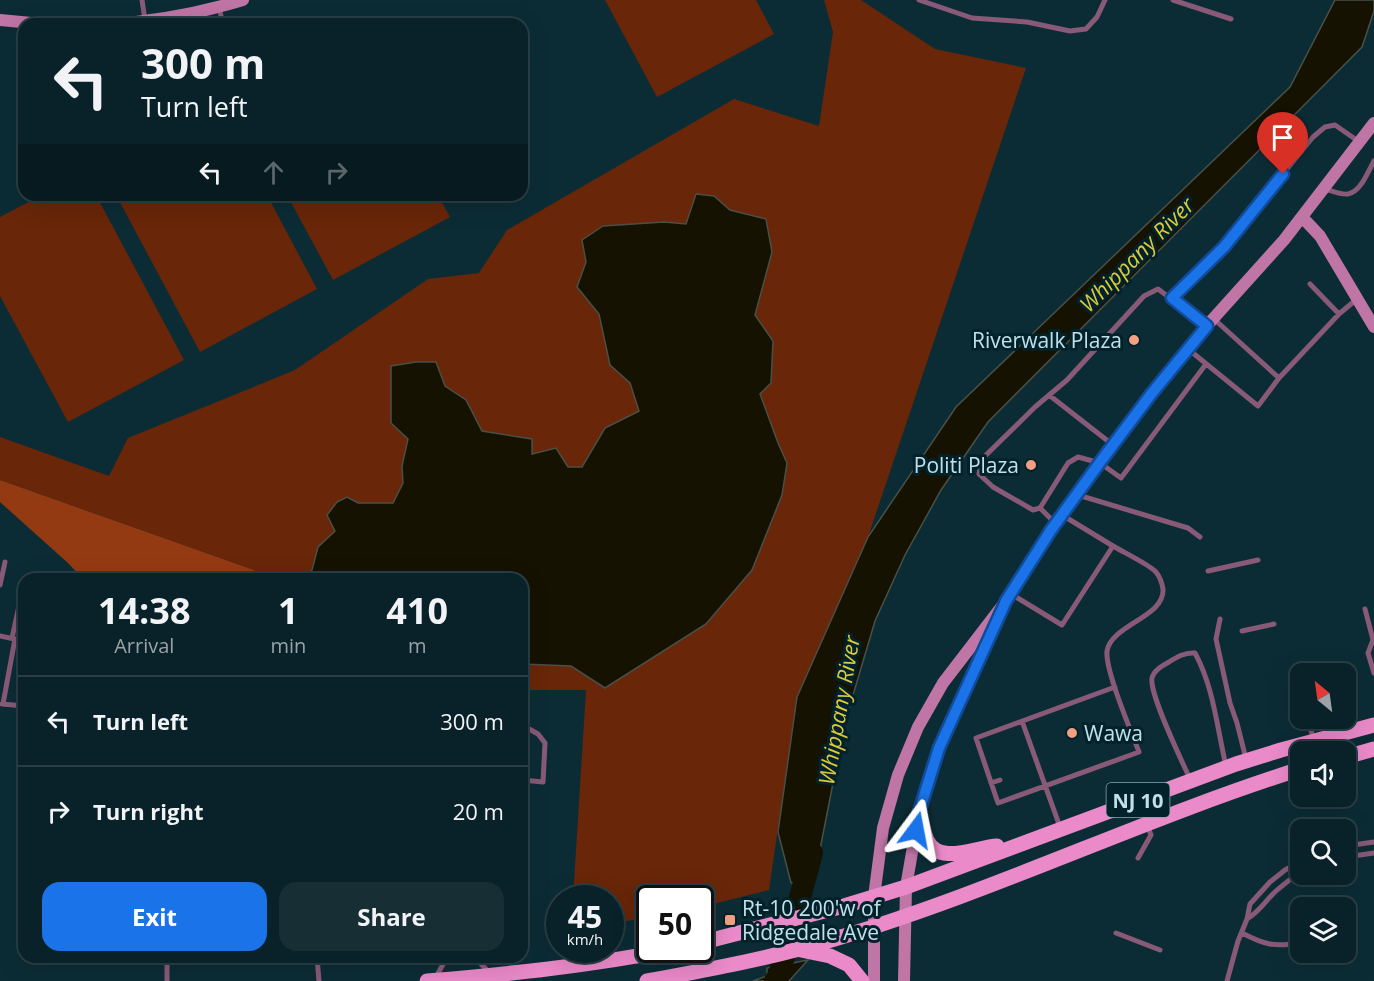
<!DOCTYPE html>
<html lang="en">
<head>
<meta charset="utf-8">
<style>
	body { margin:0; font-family:"Open Sans",sans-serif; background:#172e34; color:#f1f3f6; height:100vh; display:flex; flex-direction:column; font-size:22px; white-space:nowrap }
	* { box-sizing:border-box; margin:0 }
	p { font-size:20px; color:#99a3a8 }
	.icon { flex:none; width:33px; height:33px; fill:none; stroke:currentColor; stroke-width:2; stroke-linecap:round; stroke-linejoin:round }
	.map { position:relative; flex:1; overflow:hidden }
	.drawer { position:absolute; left:18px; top:573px; width:510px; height:390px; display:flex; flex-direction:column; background:#092128; border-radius:18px; box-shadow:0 6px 24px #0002,0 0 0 2px #293e45 }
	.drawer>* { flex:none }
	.banner { position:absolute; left:18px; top:18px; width:510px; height:183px; border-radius:18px; box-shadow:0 6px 24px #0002,0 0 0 2px #293e45; background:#092128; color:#f1f3f6; overflow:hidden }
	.needle { width:39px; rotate:331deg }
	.tools { position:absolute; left:1290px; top:663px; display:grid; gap:12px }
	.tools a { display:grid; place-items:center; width:66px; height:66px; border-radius:12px; background:#092128; box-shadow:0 6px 24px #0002,0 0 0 2px #293e45; font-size:30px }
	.speed { position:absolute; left:546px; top:885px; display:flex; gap:12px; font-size:30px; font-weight:700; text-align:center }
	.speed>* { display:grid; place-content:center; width:78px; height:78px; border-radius:50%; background:#092128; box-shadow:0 6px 24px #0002,0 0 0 2px #293e45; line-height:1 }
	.speed small { font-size:15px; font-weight:400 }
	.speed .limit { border:3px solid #111; border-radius:9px; background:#fff; color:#111 }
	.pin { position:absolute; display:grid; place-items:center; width:51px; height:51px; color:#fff; margin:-62px -26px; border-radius:50% 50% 50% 0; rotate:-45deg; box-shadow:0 0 6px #0007 }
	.pin .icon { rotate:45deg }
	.me { position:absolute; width:66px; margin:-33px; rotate:13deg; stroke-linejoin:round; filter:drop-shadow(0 0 4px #0008) }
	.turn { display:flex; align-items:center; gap:21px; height:126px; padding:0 24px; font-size:27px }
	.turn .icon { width:78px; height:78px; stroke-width:2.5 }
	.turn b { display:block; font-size:42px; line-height:51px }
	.lanes { display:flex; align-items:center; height:57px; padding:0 24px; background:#0003; justify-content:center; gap:30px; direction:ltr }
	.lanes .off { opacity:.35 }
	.eta { display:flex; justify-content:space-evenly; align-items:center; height:102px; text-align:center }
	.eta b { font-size:36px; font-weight:700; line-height:42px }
	.button { display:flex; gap:12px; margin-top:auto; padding:12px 24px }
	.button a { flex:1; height:69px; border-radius:18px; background:#1a73e8; color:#fff; font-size:24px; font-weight:700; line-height:69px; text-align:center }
	.button a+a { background:#172e34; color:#f1f3f6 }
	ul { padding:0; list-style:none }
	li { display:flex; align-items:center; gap:18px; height:90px; padding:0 24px; border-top:2px solid #293e45 }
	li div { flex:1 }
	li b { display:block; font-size:22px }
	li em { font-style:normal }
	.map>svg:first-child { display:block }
</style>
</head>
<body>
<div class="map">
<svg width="1374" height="981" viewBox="0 0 1374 981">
	<rect width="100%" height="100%" fill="#0c2c35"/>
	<path fill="#692608" d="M605,0H756L774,34L657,97Z
		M824,0H861L935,49L1026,68L868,537L797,697L769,890L701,907L700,898H650L649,918L611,923L610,898H573L586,690H522V579H256L254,570L0,480V437L109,476L128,438L295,370L428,279L479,273L507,230L734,99L819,126L833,32Z
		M42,195H96L184,360L68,422L0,296V217Z
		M116,195H267L317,289L200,352Z
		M287,195H438L450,217L333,280Z"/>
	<path fill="#943a12" d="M0,480L254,570L256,579H83L68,563L0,502Z"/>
	<path fill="#151202" stroke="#495048" stroke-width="1.5" d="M1335,0H1374V11L1362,47L988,422L941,490L905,555L875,621L845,722L814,880L791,883L778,832L797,697L868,537L956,407L1290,87Z
		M696,194L714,196L730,210L766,219L772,252L755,315L773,341L771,383L760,394L778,443L787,463L782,495L752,570L706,624L605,688L571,666L522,664V579H302L312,570L318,547L335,531L327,515L337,502L347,497L358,503H393L403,483L402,466L408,439L391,423V366L416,362H436L445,386L466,400L482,431L532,439V454L556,448L568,467H582L605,428L639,411L630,383L610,365L599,314L577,287L586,262L582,240L603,226L664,222L686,224Z
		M808,960L789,981H753L767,976V968Z"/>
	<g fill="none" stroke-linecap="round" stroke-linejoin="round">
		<path stroke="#151202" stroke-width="22" d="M775,981L779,975L812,853"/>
		<path stroke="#885a78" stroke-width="5" d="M142,0L145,20
			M919,0L972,18L1027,22L1070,31L1086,29L1097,17L1105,0
			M1173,0L1231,19
			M219,8L223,24
			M1325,189C1332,191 1341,195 1348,194C1361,192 1368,171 1374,161
			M1310,284L1339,314
			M1171,299L1224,247L1313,137L1325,127L1335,125L1358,141
			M1188,349L1258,406L1279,378L1214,319
			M1279,378L1339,314L1357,299
			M1049,395L1113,445
			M1078,495L1188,528L1200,537
			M1040,508L1033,510L993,487L979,474L982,459L1035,407L1067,380L1144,296L1158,289L1206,325
			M1055,523L1040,508L1068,463L1078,457L1100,463L1121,478L1206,364
			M1113,546C1123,552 1150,565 1156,572C1160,577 1162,583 1163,589C1165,617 1111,625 1107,651C1105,670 1131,731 1139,752L998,803L976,738L1115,687
			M1208,571L1258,560
			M0,585L5,562
			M1011,594L1062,625L1113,546L1062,515
			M1365,609L1373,640L1368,653L1374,673
			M1220,619L1216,639L1230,703L1237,723L1246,759
			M1242,631L1274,624
			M0,636L24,641
			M12,638L24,583
			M2,704L24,706
			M3,704L15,639
			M1307,718L1314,740
			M1022,721L1060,827
			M522,725L538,734L545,743L543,782L522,780
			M1190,779C1182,761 1149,694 1152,678C1154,670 1162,666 1169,662C1177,657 1185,652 1195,653C1214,688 1217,728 1226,766
			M991,783L1000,780
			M1346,846L1374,842
			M1346,857L1374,853
			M1138,858L1151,835L1147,825
			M522,909H524
			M1247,919C1261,910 1265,901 1276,891C1284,884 1292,878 1300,872
			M1116,933L1160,950
			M1242,933C1265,945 1274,947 1300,943
			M317,957L319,981
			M474,957L489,972
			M436,977L447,957
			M167,981V957
			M1227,981L1238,941L1247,919L1250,904L1270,882L1285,870L1300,862"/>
		<path stroke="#bf75a6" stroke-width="12" d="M0,20L42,24
			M112,24C157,21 200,13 243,0
			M1302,217L1320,236L1374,327
			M874,981V897L883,828L898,775L918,727L943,683L1006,601L1051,530L1152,393L1212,320L1284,240L1374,123
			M904,981L906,887L919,812L939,748L997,621"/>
		<path stroke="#ea8ac9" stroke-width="15" d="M1346,757L1374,749
			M919,812C922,821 923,831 927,840C939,866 976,847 997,846
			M700,943L844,906L906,887L1236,764L1281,750L1374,725
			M801,950L830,956L849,965L862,981
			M427,981C508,974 589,966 669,950
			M647,981C712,969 777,957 841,937C997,890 1145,818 1300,769"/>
	</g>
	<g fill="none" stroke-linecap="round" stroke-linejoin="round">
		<g stroke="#114b97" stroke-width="15">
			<path id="route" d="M916,830L919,812L939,748L1006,601L1051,530L1098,465L1152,393L1207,326L1172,298L1224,247L1283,174"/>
		</g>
		<use href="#route" stroke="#1a73e8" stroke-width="10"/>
	</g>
	<g fill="#f2a081" stroke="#02222b" stroke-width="2">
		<circle cx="1134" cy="340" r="6"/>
		<circle cx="1031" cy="465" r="6"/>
		<circle cx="1072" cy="733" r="6"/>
		<rect x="724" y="914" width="12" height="12" rx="3"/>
	</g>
	<g text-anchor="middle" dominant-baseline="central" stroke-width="6" stroke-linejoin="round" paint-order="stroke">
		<rect fill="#02222b" stroke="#89a7b1" stroke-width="1.5" x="1106.5" y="783" width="63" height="34" rx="4.5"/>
		<g font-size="20" font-weight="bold" fill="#c3e0ea">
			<text x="1138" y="800">NJ 10</text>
		</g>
		<g font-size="21" fill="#c3e0ea" stroke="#02222b" text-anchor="end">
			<text x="1122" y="340">Riverwalk Plaza</text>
			<text x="1019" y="465">Politi Plaza</text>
			<text x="1084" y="733" text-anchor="start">Wawa</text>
			<text x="742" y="908" text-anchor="start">Rt-10 200'w of<tspan x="742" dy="24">Ridgedale Ave</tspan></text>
		</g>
		<g font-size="22" font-style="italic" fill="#dcc839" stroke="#02222b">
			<text transform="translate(1136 254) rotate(-45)">Whippany River</text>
			<text transform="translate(838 710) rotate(-80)">Whippany River</text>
		</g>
	</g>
</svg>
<div class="tools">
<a><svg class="needle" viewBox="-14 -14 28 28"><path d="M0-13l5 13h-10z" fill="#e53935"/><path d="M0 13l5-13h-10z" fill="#99a3a8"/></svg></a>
<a><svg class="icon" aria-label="sound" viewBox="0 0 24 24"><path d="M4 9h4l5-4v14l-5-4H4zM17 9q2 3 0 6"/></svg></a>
<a><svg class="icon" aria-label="search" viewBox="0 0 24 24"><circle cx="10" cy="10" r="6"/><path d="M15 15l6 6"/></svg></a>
<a><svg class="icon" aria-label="layers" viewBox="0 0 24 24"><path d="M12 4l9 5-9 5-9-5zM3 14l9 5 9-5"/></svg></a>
</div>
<div class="speed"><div>45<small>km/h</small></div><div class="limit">50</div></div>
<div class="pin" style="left:1283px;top:174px;background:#d93025"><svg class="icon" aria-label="arrive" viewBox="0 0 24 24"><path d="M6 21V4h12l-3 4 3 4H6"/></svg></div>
<svg class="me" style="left:916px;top:830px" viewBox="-20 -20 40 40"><path d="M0-17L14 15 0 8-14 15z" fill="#1a73e8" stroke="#fff" stroke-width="4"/></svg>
<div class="banner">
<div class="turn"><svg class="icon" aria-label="left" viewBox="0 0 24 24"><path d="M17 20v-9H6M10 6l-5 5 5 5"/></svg><div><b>300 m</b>Turn left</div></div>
<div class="lanes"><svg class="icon" aria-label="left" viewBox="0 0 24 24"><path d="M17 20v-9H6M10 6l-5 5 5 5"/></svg><svg class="icon off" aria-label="ahead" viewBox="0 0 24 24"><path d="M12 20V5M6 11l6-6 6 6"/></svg><svg class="icon off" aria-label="right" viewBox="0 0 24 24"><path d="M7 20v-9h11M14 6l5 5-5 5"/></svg></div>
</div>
<section class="drawer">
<div class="eta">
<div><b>14:38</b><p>Arrival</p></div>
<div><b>1</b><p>min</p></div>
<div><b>410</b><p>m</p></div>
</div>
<ul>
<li><svg class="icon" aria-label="left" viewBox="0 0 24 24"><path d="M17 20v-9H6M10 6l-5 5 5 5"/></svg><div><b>Turn left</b></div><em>300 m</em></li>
<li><svg class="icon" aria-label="right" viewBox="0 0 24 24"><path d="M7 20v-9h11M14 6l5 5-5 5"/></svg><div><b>Turn right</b></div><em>20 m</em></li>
</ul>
<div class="button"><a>Exit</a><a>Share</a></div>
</section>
</div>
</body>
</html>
